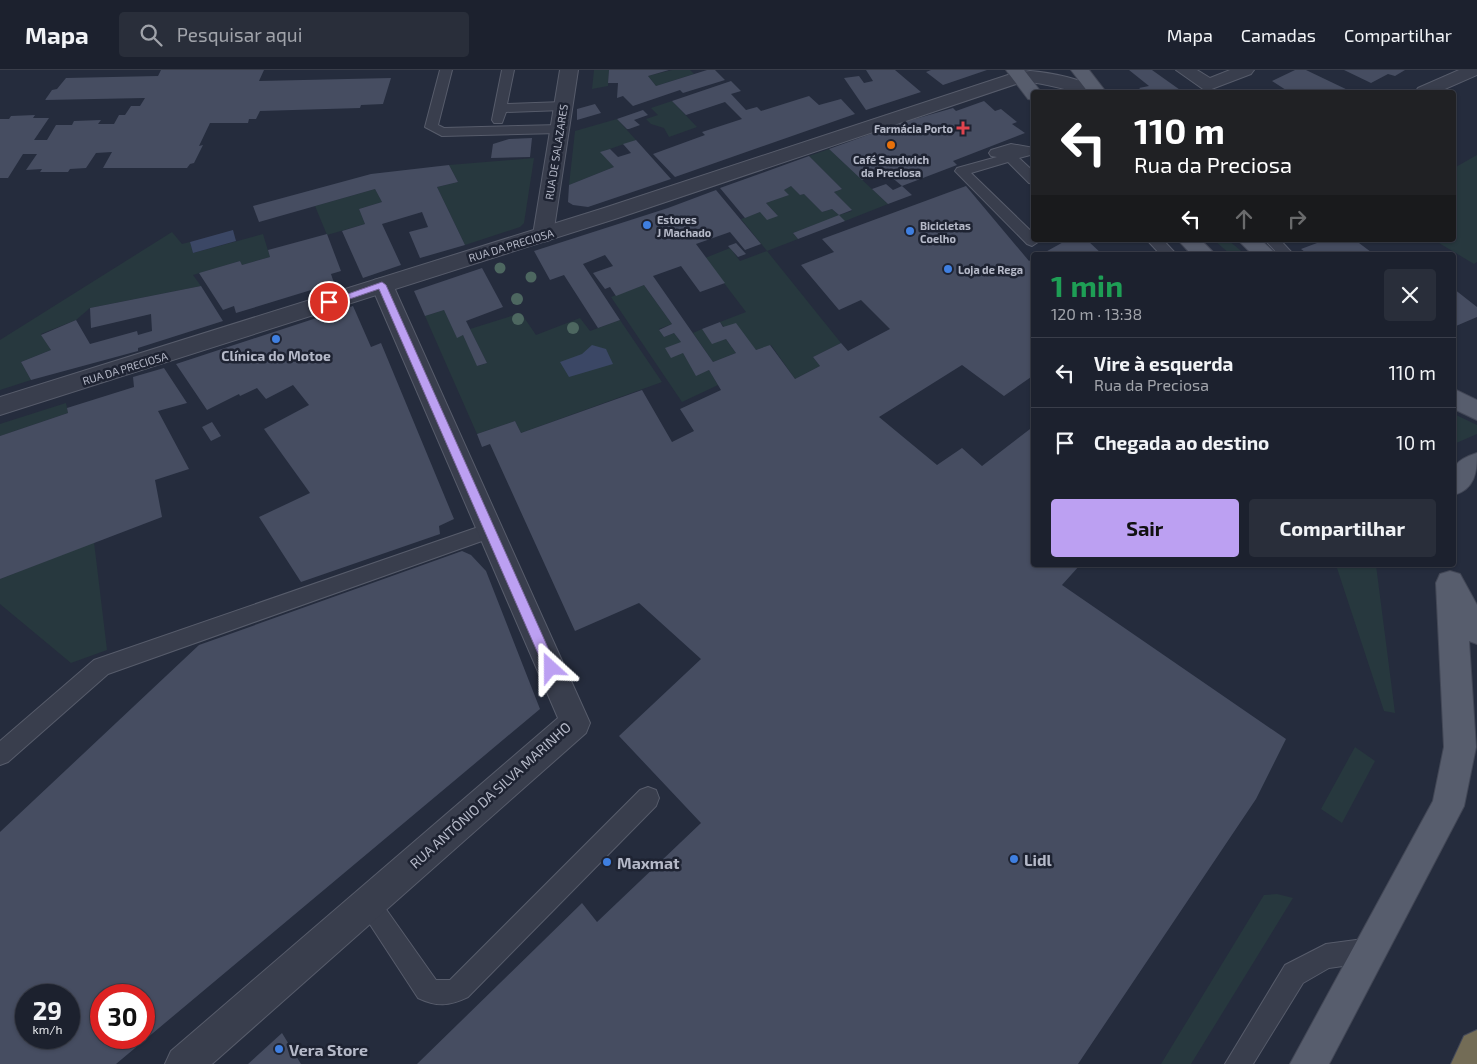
<!DOCTYPE html>
<html lang="pt">
<head>
<meta charset="utf-8">
<style>
	body { margin:0; font-family:"Exo 2",sans-serif; background:#292e3a; color:#f1f3f6; height:100vh; display:flex; flex-direction:column; font-size:19px; white-space:nowrap }
	* { box-sizing:border-box; margin:0 }
	p { font-size:16px; color:#a0a3aa }
	.icon { flex:none; width:28px; height:28px; fill:none; stroke:currentColor; stroke-width:2; stroke-linecap:round; stroke-linejoin:round }
	.map { position:relative; flex:1; overflow:hidden }
	.side { position:absolute; left:1031px; top:182px; width:425px; height:315px; display:flex; flex-direction:column; background:#1c212e; border-radius:5px; box-shadow:0 1px 4px #0004,0 0 0 1px #3a3e4a }
	.side>* { flex:none }
	.banner { position:absolute; left:1031px; top:20px; width:425px; height:152px; border-radius:5px; box-shadow:0 1px 4px #0004,0 0 0 1px #3a3e4a; background:#202124; color:#fff; overflow:hidden }
	.speed { position:absolute; left:15px; top:914px; display:flex; gap:10px; font-size:25px; font-weight:700; text-align:center }
	.speed>* { display:grid; place-content:center; width:65px; height:65px; border-radius:50%; background:#1c212e; box-shadow:0 1px 4px #0004,0 0 0 1px #3a3e4a; line-height:1 }
	.speed small { font-size:12px; font-weight:400 }
	.speed .limit { border:8px solid #d22; background:#fff; color:#111 }
	.pin { position:absolute; display:grid; place-items:center; width:42px; height:42px; color:#fff; margin:-21px; border:2px solid #fff; border-radius:50%; box-shadow:0 1px 5px #0007 }
	.me { position:absolute; width:55px; margin:-28px; rotate:336deg; stroke-linejoin:round; filter:drop-shadow(0 0 4px #0008) }
	.turn { display:flex; align-items:center; gap:18px; height:105px; padding:0 20px; font-size:22px }
	.turn .icon { width:65px; height:65px; stroke-width:2.5 }
	.turn b { display:block; font-size:35px; line-height:42px }
	.lanes { display:flex; align-items:center; height:48px; padding:0 20px; background:#0003; justify-content:center; gap:25px; direction:ltr }
	.lanes .off { opacity:.35 }
	.round { display:grid; place-items:center; flex:none; width:52px; height:52px; border-radius:5px; background:#292e3a }
	.summary { display:flex; align-items:center; justify-content:space-between; height:85px; padding:0 20px }
	h1 { font-size:30px; font-weight:700; line-height:38px; color:#1e9e55 }
	.button { display:flex; gap:10px; margin-top:auto; padding:10px 20px }
	.button a { flex:1; height:58px; border-radius:5px; background:#bca0f2; color:#111; font-size:20px; font-weight:700; line-height:58px; text-align:center }
	.button a+a { background:#292e3a; color:#f1f3f6 }
	ul { padding:0; list-style:none }
	li { display:flex; align-items:center; gap:15px; height:70px; padding:0 20px; border-top:1px solid #3a3e4a }
	li div { flex:1 }
	li b { display:block; font-size:19px }
	li em { font-style:normal }
	header { display:flex; align-items:center; gap:30px; box-sizing:border-box; height:70px; padding:0 25px; background:#1c212e; border-bottom:1px solid #3a3e4a }
	header strong { font-size:24px }
	nav { display:flex; gap:28px; margin-inline-start:auto; font-size:18px }
	.search { width:350px; height:45px; background:#292e3a; display:flex; align-items:center; gap:12px; box-sizing:border-box; padding:0 18px; border-radius:5px; color:#a0a3aa; font-size:19px }
	.map>svg:first-child { display:block }
</style>
</head>
<body>
<header>
<strong>Mapa</strong>
<div class="search"><svg class="icon" aria-label="search" viewBox="0 0 24 24"><circle cx="10" cy="10" r="6"/><path d="M15 15l6 6"/></svg>Pesquisar aqui</div>
<nav><a>Mapa</a><a>Camadas</a><a>Compartilhar</a></nav>
</header>
<div class="map">
<svg width="1477" height="994" viewBox="0 0 1477 994">
	<rect width="100%" height="100%" fill="#252c3d"/>
	<path fill="#27383e" d="M594,0H609L608,16L592,19Z
		M672,0H690L694,4L656,16L648,6Z
		M672,31L697,57L669,67L664,58L651,54L646,49L658,45L651,38Z
		M617,49L636,70L601,82L614,97L569,115L575,61Z
		M829,79L888,134L845,151L817,154L793,163L798,169L767,181L841,273L813,287L820,296L795,309L771,275L756,280L724,257L720,252L746,242L705,188L730,178L740,191L767,181L741,149L760,142L777,145L766,133L788,125L784,120L791,116L800,125L804,124L822,142L832,139L839,145L852,141L834,122L842,119L809,86Z
		M1477,85V192L1474,194L1434,170H1454V98Z
		M534,88L524,153L520,157L465,175L437,117L458,112L449,95Z
		M375,119L382,132L359,139L365,154L327,165L315,136Z
		M172,162L182,174L190,172L193,183L263,164L270,187L242,195L240,191L193,205L201,216L90,238L76,250L41,264L51,280L21,292L31,310L0,320V270Z
		M1214,170H1228L1246,185H1231Z
		M644,215L672,254L659,259L664,267L674,263L681,272L683,283L696,305L709,300L718,315L682,332L611,227Z
		M444,240L457,267L463,265L478,296L487,293L470,259L521,243L536,265L580,248L590,261L620,250L662,312L521,363L515,351L477,364L425,246Z
		M702,259L712,273L726,269L736,283L713,292L693,263Z
		M66,333L68,343L0,366V354Z
		M1454,344L1477,355V364L1454,374Z
		M94,472L107,580L71,593L0,534V509Z
		M1336,495H1376L1395,643L1384,641Z
		M1355,677L1375,691L1342,753L1321,739Z
		M1277,824L1293,828L1191,994H1161L1264,825Z"/>
	<path fill="#3b4765" d="M233,160L236,171L193,183L190,172Z
		M592,275L606,279L613,294L569,307L560,292L582,284Z"/>
	<path fill="#464d61" fill-rule="evenodd" d="M161,0H264L259,11L391,8L383,34L361,35L360,38L260,41L256,49H249L248,53H210L199,76L203,75L194,93L190,94L187,98H103L112,82L96,83L86,98L70,99L68,102H40L42,99L26,100L37,84H23L8,108H0V49H9L11,46L35,45L33,48H49L34,70H47L56,55H72L74,51L101,50L98,54H114L119,45H125L131,36H140L145,28L45,30L52,20L57,19L66,8L158,6Z
		M609,0H669L648,6L656,16L707,0H715L725,10L683,23L680,20L633,36L623,26L617,28L618,13H608Z
		M866,0H895L921,22L866,40L844,8L859,6L864,13L873,11Z
		M931,0H987L943,15L926,2Z
		M1129,0H1152L1183,22H1144L1139,18L1149,16Z
		M1295,0H1306L1352,22H1279L1286,20L1272,11Z
		M1344,0H1405L1395,6L1388,4L1371,13Z
		M731,11L741,21L731,24L746,40L757,37L761,41L809,26L819,35L841,29L855,44L675,107L653,84L705,65L702,62L742,49L725,32L686,45L672,31Z
		M984,31L995,41L1001,39L1017,52L1012,54L1025,63L953,91L957,95L902,116L912,125L888,134L872,119L886,114L893,120L902,116L883,100L870,103L873,106L862,110L829,79L901,53L953,38L956,41Z
		M595,34L601,43L577,50V39Z
		M643,40L648,45L634,50L640,55L629,59H627L617,49Z
		M532,68L530,87L491,88L493,74L509,69Z
		M636,70L671,109L588,137L573,135L568,132L569,115L614,97L600,82L610,79L618,87L631,83L623,74Z
		M809,86L842,119L834,122L852,140L839,145L845,151L798,169L793,163L839,145L832,139L822,142L804,124L800,125L791,116L784,120L789,125L766,133L778,146L767,150L760,142L745,148L720,118Z
		M449,95L458,112L437,117L465,175L420,188L409,162L428,157L422,142L382,154L401,195L363,208L342,161L365,154L359,139L382,132L375,119L259,152L253,136L371,104Z
		M966,116L1029,191L1034,188V305L1004,326L962,295L879,347L937,395L962,378L982,396L1034,356V495H1080L1062,515L1286,669L1256,729L1078,994H417L582,833L597,852L701,753L619,666L701,589L639,533L575,561L490,374L482,377L477,364L515,351L521,363L642,320L672,372L694,361L680,339L721,320L709,300L696,306L683,283L671,288L665,278L681,272L674,263L664,267L659,260L672,254L644,215L616,226L610,217L605,219L593,203L613,196L605,185L583,194L620,250L598,258L564,205L550,210L534,181L668,138L716,120L761,174L745,180L730,162L696,174L725,213L700,222L681,196L653,206L713,292L736,283L726,269L712,274L702,259L720,252L723,257L736,253L756,280L770,275L795,309L820,296L813,287L841,273L848,281L890,259L861,230L839,240L801,195L834,182L822,169Z
		M327,164L341,201L331,204L334,213L236,243L234,236L223,240L199,203L240,191L242,195L270,187L268,180Z
		M1067,170H1087L1103,185H1040Z
		M1325,170H1355L1375,185H1309L1301,179Z
		M736,173L746,184L738,187L728,176Z
		M482,198L503,237L466,251L487,293L477,296L463,265L457,268L444,240L425,246L414,221Z
		M201,216L223,251L138,278V281L31,310L21,292L51,280L41,265L76,250L90,274L137,261L138,265L152,261L151,244L91,258L90,238Z
		M1454,219L1477,237V247L1456,256L1454,255Z
		M353,236L371,277L381,273L454,449L439,456L440,464L301,512L259,447L310,423L264,359L309,335L293,315L266,329L257,318L240,326L239,324L207,340L176,294Z
		M164,298L187,333L158,341L189,399L155,410L162,447L0,509V366L68,343L67,338L134,317L133,307Z
		M212,352L221,366L211,371L202,357Z
		M462,481L471,485L486,501L540,639L116,994H0V762L199,575ZM26,925H69V968H26ZM101,925H144V968H101Z
		M282,963L301,994H248Z"/>
	<g fill="none" stroke-linecap="round" stroke-linejoin="round">
		<g stroke="#575c6b" stroke-width="2">
			<path id="service" d="M440,0H452L438,55L444,58L559,55L565,59L559,63L442,66L425,57Z
				M502,0H514L507,34L563,32L569,36L563,40L506,42L502,53H494L492,50Z
				M1011,74L1034,78V84L1019,88L1034,102V114L1029,113L1008,92L971,103L1034,164V170H1041L1032,176L1027,174L955,101L957,98L997,87L991,86L989,83L991,80Z
				M1147,170H1163L1177,185H1161Z
				M1265,170H1280L1294,185H1279Z
				M490,453L496,456L499,461L496,466L108,604L8,692L0,695V671L94,590Z
				M648,717L656,720L659,728L656,736L468,927C449,936 437,937 418,928L356,833L360,825L368,821L376,825L436,910H450L640,720Z
				M1371,868L1380,871L1383,880L1380,889L1371,892L1329,898L1303,913L1253,994H1225L1285,895L1326,874Z"/>
		</g>
		<g stroke="#575c6b" stroke-width="2">
			<path id="minor" d="M560,0H578L553,165L550,170L543,172L536,170L533,165Z
				M1176,0H1197L1210,8L1230,0H1254L1251,4L1209,20L1203,19Z
				M1459,0H1477V5L1438,22H1415L1418,18Z
				M382,208L390,210L393,215L590,653L586,663L212,994H165L171,981L558,648L371,215L374,210Z"/>
		</g>
		<g stroke="#575c6b" stroke-width="2">
			<path id="tertiary" d="M1030,1C1045,2 1090,9 1099,22C1072,26 1049,11 1022,12L618,148L0,345V327L604,138L1014,3Z"/>
		</g>
		<g stroke="#424756" stroke-width="2">
			<path id="primary" d="M1006,0H1024L1041,22H1034V30L1028,29Z
				M1071,0H1089L1106,22H1088Z
				M1178,170H1201L1216,185H1192Z
				M1238,170H1261L1277,185H1253Z
				M1454,319L1477,330V350L1454,339Z
				M1477,383C1477,402 1475,419 1454,425C1454,399 1449,392 1477,383Z
				M1450,501L1460,504L1477,535V574L1469,571L1476,677L1464,736L1329,994H1290L1433,731L1444,677L1436,513L1440,504Z"/>
		</g>
		<g stroke="#444958" stroke-width="2">
			<path id="motorway" d="M1477,960V994H1451L1464,966Z"/>
		</g>
		<use href="#service" fill="#393e4d" fill-rule="evenodd"/>
		<use href="#minor" fill="#393e4d" fill-rule="evenodd"/>
		<use href="#tertiary" fill="#393e4d" fill-rule="evenodd"/>
		<use href="#primary" fill="#575d6d" fill-rule="evenodd"/>
		<use href="#motorway" fill="#736c56" fill-rule="evenodd"/>
	</g>
	<g fill="#4d6760">
		<circle cx="500" cy="198" r="5.5"/>
		<circle cx="531" cy="207" r="5.5"/>
		<circle cx="517" cy="229" r="6"/>
		<circle cx="518" cy="249" r="6"/>
		<circle cx="573" cy="258" r="6"/>
	</g>
	<path fill="#bca0f2" stroke="#7a689d" d="M382,212L386,215L557,598L555,602H546L379,219L329,236L325,232Z"/>
	<path fill="#e0444e" stroke="#1e2332" stroke-width="2" d="M960.5 50.5h5v5h5v5h-5v5h-5v-5h-5v-5h5z"/>
	<circle fill="#e8710a" stroke="#1e2332" stroke-width="2" cx="891" cy="75" r="5"/>
	<g fill="#3f7fe0" stroke="#1e2332" stroke-width="2">
		<circle cx="647" cy="155" r="5"/>
		<circle cx="910" cy="161" r="5"/>
		<circle cx="948" cy="199" r="5"/>
		<circle cx="276" cy="269" r="5"/>
		<circle cx="1014" cy="789" r="5"/>
		<circle cx="607" cy="792" r="5"/>
		<circle cx="279" cy="979" r="5"/>
	</g>
	<g text-anchor="middle" dominant-baseline="central" stroke-width="5" stroke-linejoin="round" paint-order="stroke">
		<g font-size="11" font-weight="bold" fill="#b5b9c8" stroke="#1e2332" text-anchor="start">
			<text x="953" y="58" text-anchor="end">Farmácia Porto</text>
			<text x="891" y="89" text-anchor="middle">Café Sandwich<tspan x="891" dy="13">da Preciosa</tspan></text>
			<text x="657" y="149">Estores<tspan x="657" dy="13">J Machado</tspan></text>
			<text x="920" y="155">Bicicletas<tspan x="920" dy="13">Coelho</tspan></text>
			<text x="958" y="199">Loja de Rega</text>
		</g>
		<g font-size="11" fill="#b5b9c8" stroke="#1e2332">
			<text transform="translate(556 82) rotate(-81)">RUA DE SALAZARES</text>
			<text transform="translate(511 175) rotate(-17)">RUA DA PRECIOSA</text>
			<text transform="translate(125 298) rotate(-17)">RUA DA PRECIOSA</text>
		</g>
		<g font-size="14" font-weight="bold" fill="#b5b9c8" stroke="#1e2332">
			<text x="276" y="285">Clínica do Motoe</text>
		</g>
		<g font-size="14" fill="#b5b9c8" stroke="#1e2332">
			<text transform="translate(490 725) rotate(-42)">RUA ANTÓNIO DA SILVA MARINHO</text>
		</g>
		<g font-size="16" font-weight="bold" fill="#b5b9c8" stroke="#1e2332" text-anchor="start">
			<text x="1024" y="789">Lidl</text>
			<text x="617" y="792">Maxmat</text>
			<text x="289" y="979">Vera Store</text>
		</g>
	</g>
</svg>
<div class="speed"><div>29<small>km/h</small></div><div class="limit">30</div></div>
<div class="pin" style="left:329px;top:232px;background:#d93025"><svg class="icon" aria-label="arrive" viewBox="0 0 24 24"><path d="M6 21V4h12l-3 4 3 4H6"/></svg></div>
<svg class="me" style="left:551px;top:598px" viewBox="-20 -20 40 40"><path d="M0-17L14 15 0 8-14 15z" fill="#bca0f2" stroke="#fff" stroke-width="4"/></svg>
<div class="banner">
<div class="turn"><svg class="icon" aria-label="left" viewBox="0 0 24 24"><path d="M17 20v-9H6M10 6l-5 5 5 5"/></svg><div><b>110 m</b>Rua da Preciosa</div></div>
<div class="lanes"><svg class="icon" aria-label="left" viewBox="0 0 24 24"><path d="M17 20v-9H6M10 6l-5 5 5 5"/></svg><svg class="icon off" aria-label="ahead" viewBox="0 0 24 24"><path d="M12 20V5M6 11l6-6 6 6"/></svg><svg class="icon off" aria-label="right" viewBox="0 0 24 24"><path d="M7 20v-9h11M14 6l5 5-5 5"/></svg></div>
</div>
<section class="side">
<div class="summary"><div><h1>1 min</h1><p>120 m · 13:38</p></div><a class="round"><svg class="icon" aria-label="close" viewBox="0 0 24 24"><path d="M6 6l12 12M18 6L6 18"/></svg></a></div>
<ul>
<li><svg class="icon" aria-label="left" viewBox="0 0 24 24"><path d="M17 20v-9H6M10 6l-5 5 5 5"/></svg><div><b>Vire à esquerda</b><p>Rua da Preciosa</p></div><em>110 m</em></li>
<li><svg class="icon" aria-label="arrive" viewBox="0 0 24 24"><path d="M6 21V4h12l-3 4 3 4H6"/></svg><div><b>Chegada ao destino</b></div><em>10 m</em></li>
</ul>
<div class="button"><a>Sair</a><a>Compartilhar</a></div>
</section>
</div>
</body>
</html>
